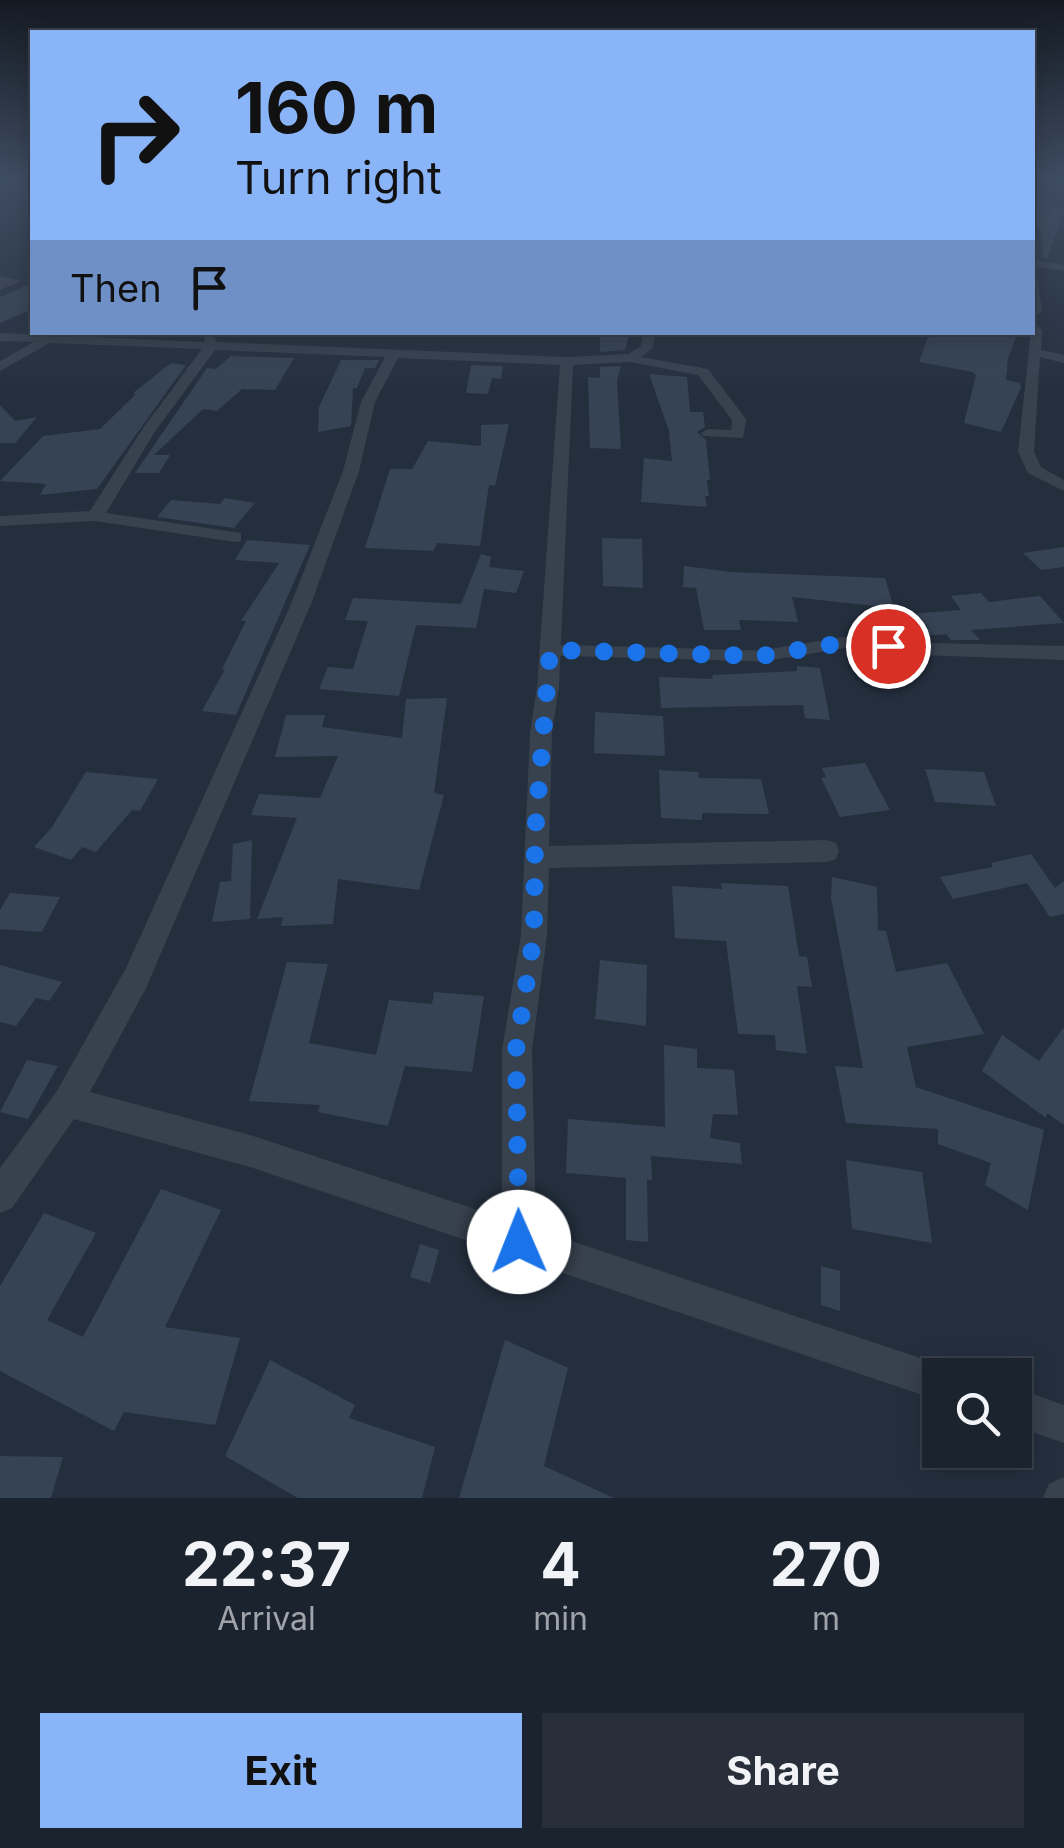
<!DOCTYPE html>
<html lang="en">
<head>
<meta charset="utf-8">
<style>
	body { margin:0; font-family:Inter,sans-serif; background:#282f3a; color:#f1f3f6; height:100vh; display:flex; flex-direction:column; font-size:38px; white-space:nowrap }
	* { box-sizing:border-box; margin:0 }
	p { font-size:32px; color:#a0a4aa }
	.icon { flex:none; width:55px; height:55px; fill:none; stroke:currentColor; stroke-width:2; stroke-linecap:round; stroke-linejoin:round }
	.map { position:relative; height:1498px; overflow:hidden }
	.details { display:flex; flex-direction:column; background:#1b232e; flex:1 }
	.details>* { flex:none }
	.top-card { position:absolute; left:30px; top:30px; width:1005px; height:305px; border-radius:0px; box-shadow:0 5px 25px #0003,0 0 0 2px #39404a; background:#8ab4f8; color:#111; overflow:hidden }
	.fabs { position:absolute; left:922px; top:1358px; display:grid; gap:20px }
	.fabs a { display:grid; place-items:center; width:110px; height:110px; border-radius:0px; background:#1b232e; box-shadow:0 5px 25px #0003,0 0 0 2px #39404a; font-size:50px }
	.pin { position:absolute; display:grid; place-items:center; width:85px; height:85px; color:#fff; margin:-42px; border:5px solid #fff; border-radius:50%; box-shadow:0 2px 10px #0007 }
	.me { position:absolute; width:110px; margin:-55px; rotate:359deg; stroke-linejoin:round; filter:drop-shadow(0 0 8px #0008) }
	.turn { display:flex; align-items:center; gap:35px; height:210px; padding:0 40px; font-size:45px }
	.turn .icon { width:130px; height:130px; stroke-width:2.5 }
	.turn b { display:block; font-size:70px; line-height:85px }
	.then { display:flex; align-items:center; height:95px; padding:0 40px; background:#0003; gap:20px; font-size:38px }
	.eta { display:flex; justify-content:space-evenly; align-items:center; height:170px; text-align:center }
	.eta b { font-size:60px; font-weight:700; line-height:70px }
	.button { display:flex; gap:20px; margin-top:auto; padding:20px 40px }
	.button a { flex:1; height:115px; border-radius:0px; background:#8ab4f8; color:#111; font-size:40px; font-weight:700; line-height:115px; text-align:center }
	.button a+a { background:#282f3a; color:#f1f3f6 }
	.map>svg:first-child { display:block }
</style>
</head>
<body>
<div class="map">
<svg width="1064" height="1498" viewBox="0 0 1064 1498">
	<rect width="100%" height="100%" fill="#242f3e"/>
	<path fill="#364354" d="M1032,200H1048L1063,214L1047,259L1043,258L1041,230L1032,228Z
		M32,283V309L0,323V297Z
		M600,332H630L625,350L600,352Z
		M930,332H1018L1008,358L1006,380L1020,383L1021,388L1001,432L964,423L976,375L973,372L919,362Z
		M231,356L294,358L275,390L242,389L217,411L203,409L154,455H170L159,473H135L207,368L216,369Z
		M341,360H379L375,368H365L357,388H353L351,426L318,432L319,407Z
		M171,363L186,365L97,489L40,495L46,484L0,481L43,436L100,429L136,394L133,393Z
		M471,365L503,366L501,379L492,378L488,394L466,393Z
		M621,366L617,380L621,449L590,448L588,377L600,378V367Z
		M649,374L687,377L690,412H703L705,427L697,432L706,440L710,480H707L709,496H705L707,507L641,502L644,458L672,461L669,431Z
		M0,405L15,421L37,417L15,443H0Z
		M509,424L495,486L489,485L480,546L437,543L433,551L365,548L390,469H412L428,441L481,446V425Z
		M225,498L255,503L234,528L157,517L171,500L220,504Z
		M602,538L642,539L643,588L603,586Z
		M247,540L310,545L236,715L202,711L225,669H222L246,621H241L279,563L235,560Z
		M1064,547V567L1041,570L1023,553Z
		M481,554L491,557L489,567L524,571L516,593L484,589L476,628L416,625L399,696L319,689L328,667L353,669L368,621L345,620L353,598L461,604Z
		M684,566L731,572L885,578L894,608L792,597L798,622L739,620L741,630H704L696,588L683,587Z
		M981,593L989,602L1040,596L1064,623L971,630L980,640H951L946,634L924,636L910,614L961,610L951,596Z
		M797,666L820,668L830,720L805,718L803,705L661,708L659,677L713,679L712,675L797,671Z
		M447,698L434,793L444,795L419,890L338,879L333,924L281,926L283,917L257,919L297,818L251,815L259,794L320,798L338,756L275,757L286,715H325L322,727L402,738L406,699Z
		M595,712L663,716L665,756L594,753Z
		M865,763L890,810L840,817L821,778L826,777L822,768Z
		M925,769L984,772L996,806L935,802Z
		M659,770L698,772L699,778L761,779L769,814L702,813V820L661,818Z
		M86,772L158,779L140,811L132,810L96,852L82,847L71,860L34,847L52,827Z
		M252,840L250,919L212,922L220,882L231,881L233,844Z
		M1031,854L1055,888L1064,881V914L1050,917L1027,883L953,899L940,877L993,867L991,863Z
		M832,877L877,887L878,930L886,931L896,972L947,963L984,1034L907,1047L916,1087L1044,1130L1028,1210L985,1185L991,1163L938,1144V1129L846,1123L835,1066L863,1068L831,898Z
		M721,883L788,886L799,956L807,957L812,987L797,986L807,1054L776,1050L775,1035L738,1034L726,941L675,938L672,886L722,889Z
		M10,893L60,897L42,932L0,929V910Z
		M600,960L647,965L646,1026L595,1019Z
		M287,962L328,964L309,1043L376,1055L389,1000L432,1004L434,992L484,996L472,1072L405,1066L388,1126L318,1112L320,1105L249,1101Z
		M0,965L62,982L49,1001L36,998L16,1026L0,1022Z
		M1064,1027V1125L1047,1113L1046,1118L982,1071L1002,1035L1039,1061Z
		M664,1045L697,1049V1068L734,1070L738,1115L713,1114L710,1138L740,1143L742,1164L651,1156L652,1180H647L648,1242L626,1240V1178L566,1173L568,1119L665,1127Z
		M27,1060L58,1066L28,1119L0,1112Z
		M846,1160L922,1172L932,1243L852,1229Z
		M161,1189L221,1210L165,1327L240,1338L215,1425L124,1412L114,1431L0,1371V1286L44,1213L96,1233L47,1320L83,1337Z
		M420,1244L439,1250L430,1283L410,1277Z
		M821,1266L840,1271V1311L821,1305Z
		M505,1340L568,1368L544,1466L614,1498H459Z
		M270,1360L355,1405L349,1418L435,1447L422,1498H298L225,1456Z
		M0,1456L63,1457L51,1498H0Z"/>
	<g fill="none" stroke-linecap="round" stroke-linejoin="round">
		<path stroke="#38414e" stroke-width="11" d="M550,650L761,656L848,642L928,650"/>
		<path fill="#38414e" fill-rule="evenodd" d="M1032,260L1064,265V271L1032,266Z
			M0,276L17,280L19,282L0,290Z
			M1032,281L1038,284L1042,311L1032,321Z
			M1032,321L1042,330L1041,350L1064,355V363L1040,357L1034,452L1041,467L1064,480V491L1028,473L1018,452Z
			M211,332L217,342L567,357L628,354L641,346L643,332H655L653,348L641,357L708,369L746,419L743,438L703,436L701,433L708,429L731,430L732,420L698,375L630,362L573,365L559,687L552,732L549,846L827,840L836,843L839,851L836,859L827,862L549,868L547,935L532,1050L536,1229L953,1369L956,1375H940V1401L250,1167L74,1119L12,1208L0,1213V1168L57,1091L126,968L291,604L343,471L361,402L385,357L215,350L154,433L106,513L241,533V541L235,542L95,521L0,526V516L90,511L143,428L202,349L50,343L0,371V361L34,342L0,341V333L204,342L206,333ZM398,358L560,365L537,687L530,732L521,935L502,1050V1218L250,1135L90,1092L146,988L311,604L359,471L375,402Z
			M928,643L1064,646V660L921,655L918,650Z
			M1015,1388L1064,1405V1443L1015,1426Z
			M1064,1477V1498H1043L1049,1484Z"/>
	</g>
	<linearGradient id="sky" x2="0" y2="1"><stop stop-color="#141a22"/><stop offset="0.46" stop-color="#3f4d63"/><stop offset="1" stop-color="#3f4d63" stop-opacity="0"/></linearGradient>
	<rect width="1064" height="391" fill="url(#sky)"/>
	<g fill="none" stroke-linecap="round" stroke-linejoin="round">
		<path stroke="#1a73e8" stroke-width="18" stroke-dasharray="0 32.4" d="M519,1242L516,1050L534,935L535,834L550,650L761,656L848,642L888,646"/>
	</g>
</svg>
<div class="fabs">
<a><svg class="icon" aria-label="search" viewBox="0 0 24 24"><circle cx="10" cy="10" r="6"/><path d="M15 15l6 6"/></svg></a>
</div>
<div class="pin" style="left:888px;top:646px;background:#d93025"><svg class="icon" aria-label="arrive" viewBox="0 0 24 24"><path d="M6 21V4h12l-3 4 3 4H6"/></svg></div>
<svg class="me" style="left:519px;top:1242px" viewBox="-20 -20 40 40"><circle r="19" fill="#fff"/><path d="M0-13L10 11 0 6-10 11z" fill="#1a73e8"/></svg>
<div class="top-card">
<div class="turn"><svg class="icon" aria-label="right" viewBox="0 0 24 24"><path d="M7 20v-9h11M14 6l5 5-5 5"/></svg><div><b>160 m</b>Turn right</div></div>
<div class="then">Then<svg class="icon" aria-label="arrive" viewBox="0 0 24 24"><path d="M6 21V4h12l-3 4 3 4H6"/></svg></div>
</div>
</div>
<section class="details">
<div class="eta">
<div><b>22:37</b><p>Arrival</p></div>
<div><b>4</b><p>min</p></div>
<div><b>270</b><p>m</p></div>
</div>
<div class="button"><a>Exit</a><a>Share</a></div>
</section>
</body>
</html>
